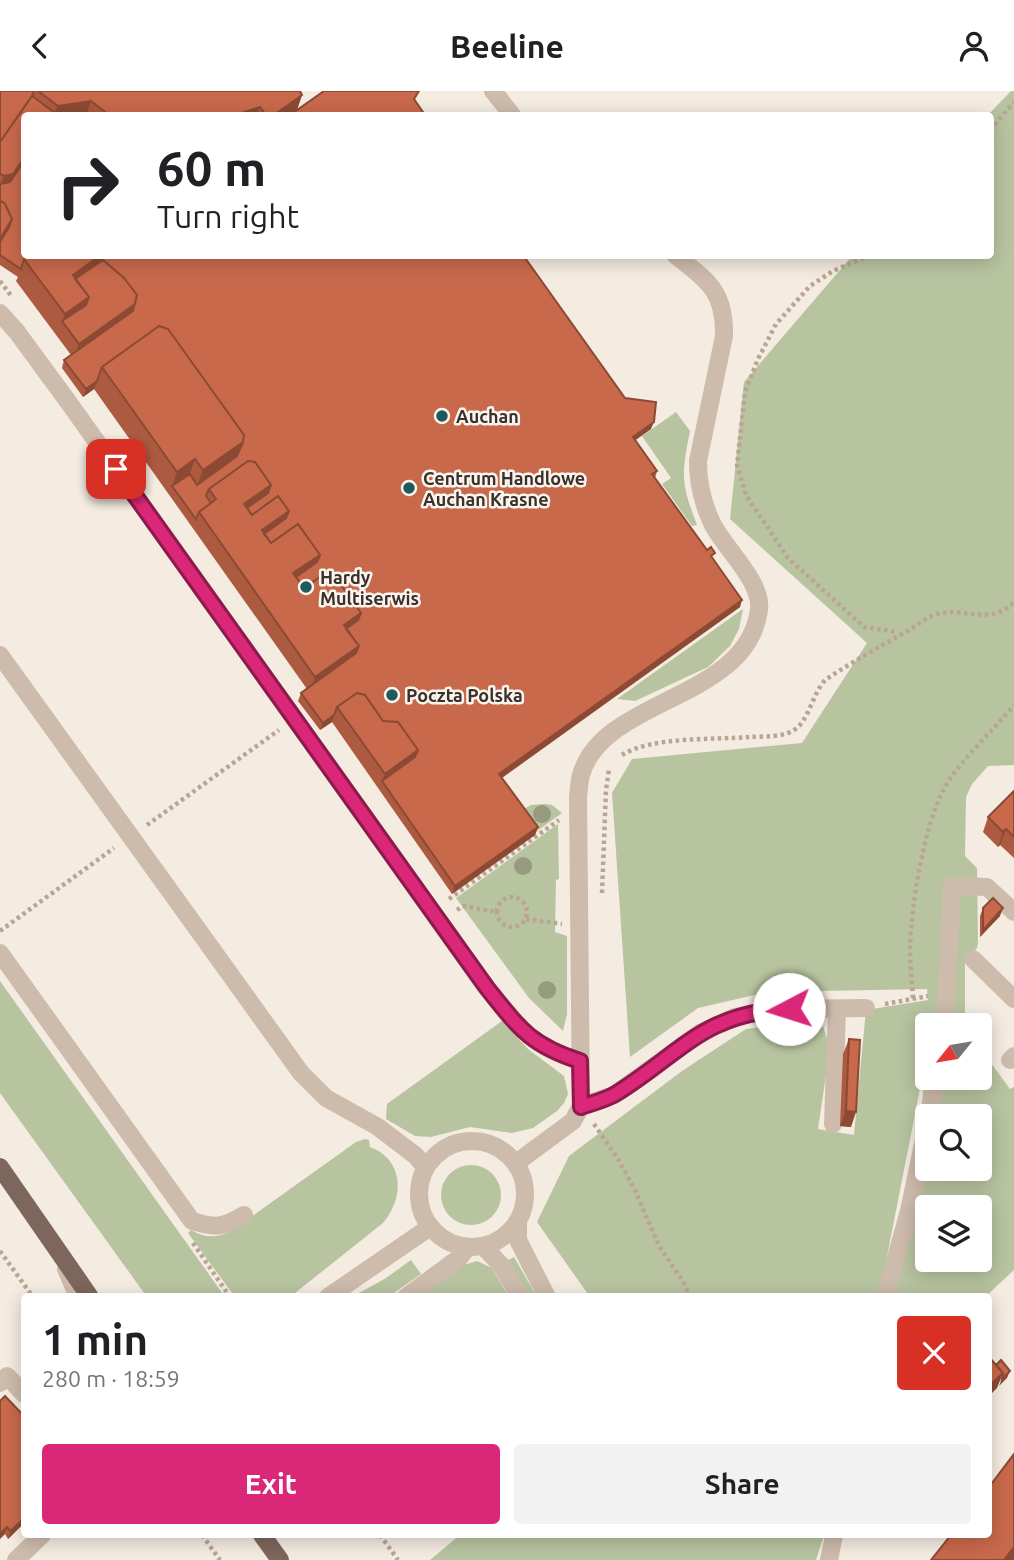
<!DOCTYPE html>
<html lang="en">
<head>
<meta charset="utf-8">
<style>
	body { margin:0; font-family:Ubuntu,sans-serif; background:#f2f2f2; color:#202124; height:100vh; display:flex; flex-direction:column; font-size:26px; white-space:nowrap }
	* { box-sizing:border-box; margin:0 }
	p { font-size:23px; color:#757577 }
	.icon { flex:none; width:38px; height:38px; fill:none; stroke:currentColor; stroke-width:2; stroke-linecap:round; stroke-linejoin:round }
	.map { position:relative; flex:1; overflow:hidden }
	.sheet { position:absolute; left:21px; top:1202px; width:971px; height:245px; display:flex; flex-direction:column; background:#fff; border-radius:7px; box-shadow:0 4px 18px #0003 }
	.sheet>* { flex:none }
	.hud { position:absolute; left:21px; top:21px; width:973px; height:147px; border-radius:7px; box-shadow:0 4px 18px #0003; background:#fff; color:#202124; overflow:hidden }
	.needle { width:46px; rotate:240deg }
	.buttons { position:absolute; left:915px; top:922px; display:grid; gap:14px }
	.buttons a { display:grid; place-items:center; width:77px; height:77px; border-radius:7px; background:#fff; box-shadow:0 4px 18px #0003; font-size:35px }
	.pin { position:absolute; display:grid; place-items:center; width:60px; height:60px; color:#fff; margin:-30px; border-radius:14px; box-shadow:0 4px 10px #0006 }
	.me { position:absolute; width:77px; margin:-38px; rotate:265deg; stroke-linejoin:round; filter:drop-shadow(0 0 5px #0008) }
	.turn { display:flex; align-items:center; gap:24px; height:147px; padding:0 21px; font-size:32px }
	.turn .icon { width:91px; height:91px; stroke-width:2.5 }
	.turn b { display:block; font-size:49px; line-height:60px }
	.round { display:grid; place-items:center; flex:none; width:74px; height:74px; border-radius:7px; background:#f2f2f2 }
	.overview { display:flex; align-items:center; justify-content:space-between; height:119px; padding:0 21px }
	h1 { font-size:42px; font-weight:700; line-height:52px }
	.primary-button { display:flex; gap:14px; margin-top:auto; padding:14px 21px }
	.primary-button a { flex:1; height:80px; border-radius:7px; background:#db2777; color:#fff; font-size:28px; font-weight:700; line-height:80px; text-align:center }
	.primary-button a+a { background:#f2f2f2; color:#202124 }
	header { display:flex; justify-content:space-between; align-items:center; height:91px; padding:0 21px; background:#fff; font-size:32px; font-weight:700 }
	.map>svg:first-child { display:block }
</style>
</head>
<body>
<header><svg class="icon" aria-label="back" viewBox="0 0 24 24"><path d="M15 5l-7 7 7 7"/></svg>Beeline<svg class="icon" aria-label="person" viewBox="0 0 24 24"><circle cx="12" cy="8" r="4"/><path d="M4 21q1-7 8-7t8 7"/></svg></header>
<div class="map">
<svg width="1014" height="1469" viewBox="0 0 1014 1469">
	<rect width="100%" height="100%" fill="#f4ebe1"/>
	<path fill="#b8c4a0" fill-rule="evenodd" d="M1011,0H1014V674L988,675L972,693L966,706L965,765L977,777L978,852L977,857L965,871V934H928L927,962L879,1206H590L537,1131L569,1065L682,980L746,938L808,930L823,935L830,957L818,1038L854,1044L866,919L928,909L927,898L767,901L698,917L630,966L612,702L632,668L802,652L867,552L730,428L744,291L852,165L990,164V24H988Z
		M676,321L690,340C681,385 681,392 697,434L692,435L662,393L671,387L642,345Z
		M743,518L739,538L730,555L708,576L635,610L617,608Z
		M545,713L552,714L562,722L537,740L522,719L531,714Z
		M558,733L559,788L556,789L555,841L567,845V923L563,940L529,907L456,807Z
		M0,890L225,1206H147L0,1002Z
		M502,930L528,958L564,985L568,1003L564,1012L557,1020L533,1037L512,1042L470,1036L431,1046L415,1045L386,1028L387,1013Z
		M980,957L1010,998L1014,996V1179L985,1206H884L913,1102L927,962L928,987H980ZM928,1026H980V1078H928ZM928,1116H980V1169H928Z
		M365,1048L369,1049L370,1056C405,1069 404,1108 383,1132L290,1206H235L188,1142L191,1139C204,1147 216,1147 230,1141L356,1051Z
		M441 1104a30 30 0 1 1 60 0a30 30 0 1 1-60 0Z
		M514,1166L537,1206H530L508,1169Z
		M411,1169L421,1183L388,1206H352L386,1187Z
		M477,1170L492,1177L509,1206H419L463,1174Z
		M460,1444H824L816,1469H430Z"/>
	<g fill="none" stroke-linecap="round" stroke-linejoin="round">
		<path stroke="#b9a596" stroke-width="4.5" stroke-dasharray="3.5 3.5" stroke-linecap="butt" d="M990,39L1014,11
			M870,164L833,180L810,195L776,233L758,268L745,301L737,374L746,404L788,467L864,536L897,541
			M0,190L12,206
			M622,664C652,645 714,649 750,646C765,645 786,647 798,636C810,624 813,603 825,589C852,571 881,555 909,539C920,532 929,524 942,522C968,518 992,534 1014,511
			M147,734L279,639
			M602,802L606,699L609,678
			M497 821a15 15 0 1 1 30 0a15 15 0 1 1-30 0Z
			M449,808L559,729
			M457,819L463,815L497,821
			M526,828L562,833
			M0,840L114,757
			M913,907C912,891 910,875 910,858C911,815 924,733 945,696C963,666 992,641 1014,614
			M885,913L928,905
			M594,1033L618,1068L634,1097L659,1155L684,1192L690,1206
			M193,1152L230,1206
			M0,1160L33,1206
			M202,1444L220,1469
			M380,1444L398,1469"/>
		<path stroke="#cdbbac" stroke-width="18" d="M493,0L512,24
			M0,222L17,241L69,312L487,897C519,936 530,955 580,970
			M0,564L301,982L326,1007L378,1036L416,1065L425,1076
			M0,862L192,1130C215,1137 223,1137 244,1124
			M973,868L1014,908
			M945,934L952,795L987,796L1014,821
			M1010,969L1014,965
			M581,1015L614,1004L700,942L735,926L775,918L866,917
			M928,1026L937,987
			M833,1033L837,918
			M419 1103a53 53 0 1 1 106 0a53 53 0 1 1-106 0Z
			M516,1072L573,1030L581,1015L578,705C579,699 579,691 581,684C603,606 747,610 759,519C763,491 724,457 712,432C702,411 698,392 698,370L724,245C725,200 708,190 675,164
			M518,1130V1149L547,1206
			M483,1155L501,1174L520,1206
			M66,1178L78,1206
			M328,1206L430,1136
			M406,1206L459,1167L468,1156
			M885,1206L909,1120L928,1029
			M0,1292L7,1285L24,1303
			M16,1469L42,1444
			M829,1469L834,1444"/>
		<path stroke="#7d675c" stroke-width="18" d="M0,1076L90,1206
			M262,1444L280,1469"/>
	</g>
	<g fill="#969b7f">
		<circle cx="542" cy="723" r="9"/>
		<circle cx="523" cy="775" r="9"/>
		<circle cx="547" cy="899" r="9"/>
	</g>
	<path fill="#ac5a40" d="M0,0H300L302,4L297,19L415,10L425,24H24V164L625,307L651,338L635,349L657,380L655,387L713,468L740,516L502,687L538,736L535,744L452,803L332,631L320,639L298,610L301,602L307,598L94,298L83,306L62,277L64,269L71,264L16,190L18,186L0,174Z
		M1014,700V767L1000,754L998,756L983,741L988,726Z
		M983,817L1000,825L980,846V825Z
		M849,948L851,1036L840,1035L843,963Z
		M24,1325V1432L8,1448L5,1443Z"/>
	<path fill="#8c4a34" d="M302,4L295,24H274Z
		M91,10L86,24H53L58,15Z
		M260,16L257,24H235Z
		M24,67V74L7,98L0,96L4,85Z
		M101,164H105L97,184L76,199L73,184Z
		M89,206L81,229L62,230L65,223Z
		M135,213L130,228L73,268L79,253Z
		M97,290L94,298L83,306L86,298Z
		M654,331L651,338L630,353L633,346Z
		M243,351L235,373L195,401L203,379Z
		M195,368L187,390L172,395L177,381Z
		M271,394L265,409L244,424V413Z
		M289,420L283,435L262,450V439Z
		M320,464L314,479L293,494V482Z
		M742,509L740,516L497,690L499,683Z
		M361,522L355,537L344,545V534Z
		M359,555L353,570L310,601L315,586Z
		M334,624L332,631L320,639L323,632Z
		M418,659L413,674L382,690L385,683Z
		M538,736L535,744L452,803L455,795Z
		M1006,738L1000,754L998,756L1003,741Z
		M1003,817L1000,825L980,846L983,839Z
		M846,1020L856,1021L851,1036L840,1035Z
		M1010,1280L1007,1287L999,1295L1002,1288Z
		M1003,1282L997,1297L989,1305V1295Z
		M24,1427V1432L8,1448L11,1440Z
		M7,1436L5,1443L0,1448V1443Z
		M1014,1456V1469H1004Z"/>
	<path fill="#c8694b" stroke="#8c4a34" stroke-width="2" d="M0,0H34L32,5L0,51Z
		M38,0H300L302,4L274,24H266L260,16L235,24H109L91,10L58,15Z
		M324,0H419L414,8L425,24H290Z
		M32,5L55,22L53,24H24V67L13,83L4,85L0,83V51Z
		M24,70V164H27L24,168L21,178L0,164V151L9,136L12,128L5,113L0,109V92L1,93L10,91Z
		M0,109L5,113L12,128L0,148Z
		M27,164H101L73,184L89,206L65,223L24,168Z
		M105,164H523L625,307L656,311L654,331L633,346L657,380L652,383L707,459L711,456L715,462L711,465L742,509L499,683L538,736L455,795L382,690L415,666L418,659L398,631L383,630L365,604L357,602L337,616L334,624L323,632L301,602L356,562L359,555L346,538L358,529L361,522L330,479L304,497L296,486L317,471L320,464L298,433L271,452L264,443L286,427L289,420L278,405L252,424L247,417L268,402L271,394L255,371L248,370L209,398L206,405L211,412L199,421L196,428L172,395L190,383L197,394L237,365L243,351L244,344L168,238L159,235L102,276L97,290L86,298L64,269L133,220L137,204L124,187L103,169Z
		M103,169L124,187L137,204L135,213L79,253L62,230L86,214L89,206L75,188Z
		M159,235L168,238L244,344L243,351L203,379L195,368L177,381L102,276Z
		M248,370L255,371L271,394L244,413L252,424L278,405L289,420L262,439L271,452L298,433L320,464L293,482L304,497L330,479L361,522L344,534L359,555L315,586L199,421L216,408L209,398Z
		M357,602L365,604L383,630L398,631L418,659L385,683L337,616Z
		M1014,700V746L1006,738L1003,741L988,726Z
		M993,807L1003,817L983,839V817Z
		M849,948L860,949L856,1021L846,1020Z
		M989,1266L1003,1282L989,1295Z
		M1001,1269L1010,1280L1002,1288L1003,1282L996,1274Z
		M5,1305L24,1325V1427L11,1440L7,1436L0,1443V1310Z
		M1014,1363V1456L1004,1469H931L951,1444H989V1396Z"/>
	<g fill="none" stroke-linecap="round" stroke-linejoin="round">
		<g stroke="#8e194d" stroke-width="18">
			<path id="route" d="M116,378L487,897C519,937 530,954 580,970L581,1016C592,1012 606,1009 617,1002C681,962 705,921 789,918"/>
		</g>
		<use href="#route" stroke="#db2777" stroke-width="12"/>
	</g>
	<g fill="#1f5a5e" stroke="#fbf5ee" stroke-width="2.5">
		<circle cx="442" cy="325" r="7"/>
		<circle cx="409" cy="397" r="7"/>
		<circle cx="306" cy="496" r="7"/>
		<circle cx="392" cy="604" r="7"/>
	</g>
	<g text-anchor="middle" dominant-baseline="central" stroke-width="5" stroke-linejoin="round" paint-order="stroke">
		<g font-size="18" font-weight="bold" fill="#3b302b" stroke="#fbf5ee" text-anchor="start">
			<text x="456" y="325">Auchan</text>
			<text x="423" y="387">Centrum Handlowe<tspan x="423" dy="21">Auchan Krasne</tspan></text>
			<text x="320" y="486">Hardy<tspan x="320" dy="21">Multiserwis</tspan></text>
			<text x="406" y="604">Poczta Polska</text>
		</g>
	</g>
</svg>
<div class="buttons">
<a><svg class="needle" viewBox="-14 -14 28 28"><path d="M0-13l5 13h-10z" fill="#e53935"/><path d="M0 13l5-13h-10z" fill="#757577"/></svg></a>
<a><svg class="icon" aria-label="search" viewBox="0 0 24 24"><circle cx="10" cy="10" r="6"/><path d="M15 15l6 6"/></svg></a>
<a><svg class="icon" aria-label="layers" viewBox="0 0 24 24"><path d="M12 4l9 5-9 5-9-5zM3 14l9 5 9-5"/></svg></a>
</div>
<div class="pin" style="left:116px;top:378px;background:#d93025"><svg class="icon" aria-label="arrive" viewBox="0 0 24 24"><path d="M6 21V4h12l-3 4 3 4H6"/></svg></div>
<svg class="me" style="left:789px;top:918px" viewBox="-20 -20 40 40"><circle r="19" fill="#fff"/><path d="M0-13L10 11 0 6-10 11z" fill="#db2777"/></svg>
<div class="hud">
<div class="turn"><svg class="icon" aria-label="right" viewBox="0 0 24 24"><path d="M7 20v-9h11M14 6l5 5-5 5"/></svg><div><b>60 m</b>Turn right</div></div>
</div>
<section class="sheet">
<div class="overview"><div><h1>1 min</h1><p>280 m · 18:59</p></div><a class="round" style="background:#d93025;color:#fff"><svg class="icon" aria-label="close" viewBox="0 0 24 24"><path d="M6 6l12 12M18 6L6 18"/></svg></a></div>
<div class="primary-button"><a>Exit</a><a>Share</a></div>
</section>
</div>
</body>
</html>
